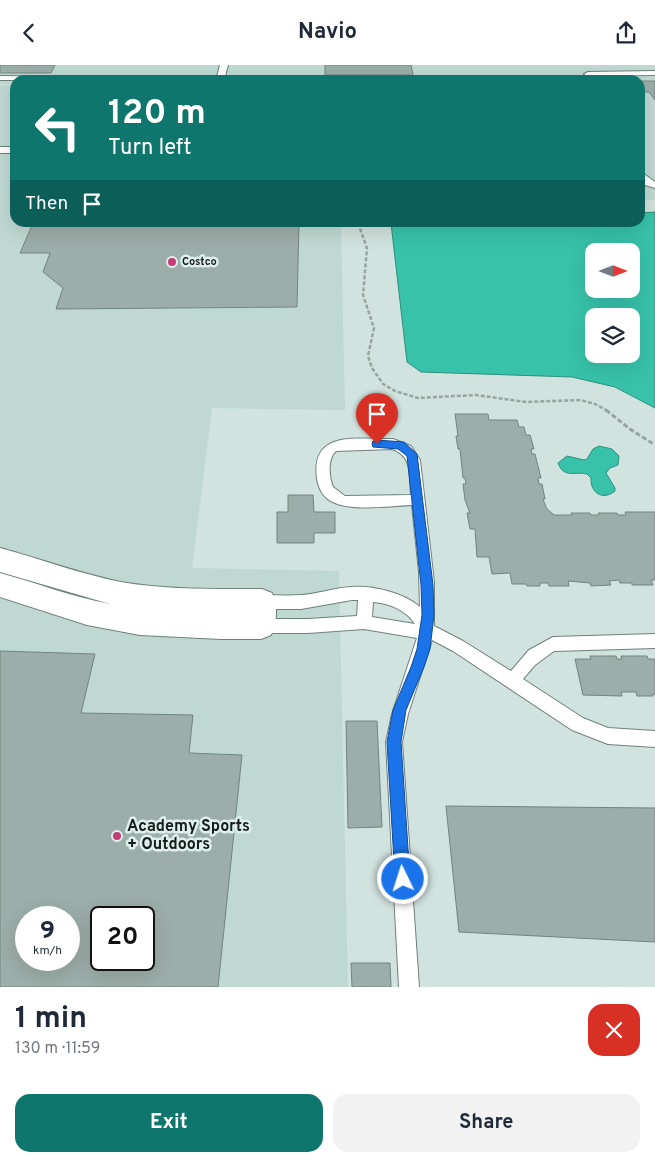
<!DOCTYPE html>
<html lang="en">
<head>
<meta charset="utf-8">
<style>
	body { margin:0; font-family:Overpass,sans-serif; background:#f2f2f3; color:#1f2937; height:100vh; display:flex; flex-direction:column; font-size:19px; white-space:nowrap }
	* { box-sizing:border-box; margin:0 }
	p { font-size:16px; color:#747a83 }
	.icon { flex:none; width:28px; height:28px; fill:none; stroke:currentColor; stroke-width:2; stroke-linecap:round; stroke-linejoin:round }
	.map { position:relative; height:922px; overflow:hidden }
	.details { display:flex; flex-direction:column; background:#fff; flex:1 }
	.details>* { flex:none }
	.hud { position:absolute; left:10px; top:10px; width:635px; height:152px; border-radius:15px; box-shadow:0 5px 20px #0002; background:#0f766e; color:#fff; overflow:hidden }
	.needle { width:32px; rotate:90deg }
	.fabs { position:absolute; left:585px; top:178px; display:grid; gap:10px }
	.fabs a { display:grid; place-items:center; width:55px; height:55px; border-radius:10px; background:#fff; box-shadow:0 5px 20px #0002; font-size:25px }
	.speed { position:absolute; left:15px; top:841px; display:flex; gap:10px; font-size:25px; font-weight:700; text-align:center }
	.speed>* { display:grid; place-content:center; width:65px; height:65px; border-radius:50%; background:#fff; box-shadow:0 5px 20px #0002; line-height:1 }
	.speed small { font-size:12px; font-weight:400 }
	.speed .limit { border:2px solid #111; border-radius:8px; background:#fff; color:#111 }
	.pin { position:absolute; display:grid; place-items:center; width:42px; height:42px; color:#fff; margin:-51px -21px; border-radius:50% 50% 50% 0; rotate:-45deg; box-shadow:0 0 5px #0007 }
	.pin .icon { rotate:45deg }
	.me { position:absolute; width:55px; margin:-28px; rotate:356deg; stroke-linejoin:round; filter:drop-shadow(0 0 4px #0008) }
	.turn { display:flex; align-items:center; gap:18px; height:105px; padding:0 15px; font-size:22px }
	.turn .icon { width:65px; height:65px; stroke-width:2.5 }
	.turn b { display:block; font-size:35px; line-height:42px }
	.then { display:flex; align-items:center; height:48px; padding:0 15px; background:#0003; gap:10px; font-size:19px }
	.round { display:grid; place-items:center; flex:none; width:52px; height:52px; border-radius:15px; background:#f2f2f3 }
	.summary { display:flex; align-items:center; justify-content:space-between; height:85px; padding:0 15px }
	h1 { font-size:30px; font-weight:700; line-height:38px }
	.primary-button { display:flex; gap:10px; margin-top:auto; padding:10px 15px }
	.primary-button a { flex:1; height:58px; border-radius:15px; background:#0f766e; color:#fff; font-size:20px; font-weight:700; line-height:58px; text-align:center }
	.primary-button a+a { background:#f2f2f3; color:#1f2937 }
	header { display:flex; justify-content:space-between; align-items:center; height:65px; padding:0 15px; background:#fff; font-size:22px; font-weight:700 }
	.map>svg:first-child { display:block }
</style>
</head>
<body>
<header><svg class="icon" aria-label="back" viewBox="0 0 24 24"><path d="M15 5l-7 7 7 7"/></svg>Navio<svg class="icon" aria-label="share" viewBox="0 0 24 24"><path d="M12 15V3M7 8l5-5 5 5M5 13v7h14v-7"/></svg></header>
<div class="map">
<svg width="655" height="922" viewBox="0 0 655 922">
	<rect width="100%" height="100%" fill="#d1e3de"/>
	<path fill="#bfd9d2" fill-rule="evenodd" d="M0,0H655V135H640V15H15V19H0Z
		M0,20H15V158H341L345,345L212,343L192,503L339,506L348,922H0ZM26,852H69V895H26ZM101,852H144V895H101Z"/>
	<path fill="#38c2aa" stroke="#2e907f" fill-rule="evenodd" d="M655,147V343L615,322L572,312L421,307L407,297L391,158H640V148ZM594,186H631V224H594ZM594,251H631V289H594Z
		M599,381L612,384L619,391L618,400L610,403L606,408L615,423V426C603,436 590,428 591,413L587,409C575,406 564,414 558,398L567,391L584,395L587,394L593,384Z"/>
	<path fill="#9caea9" stroke="#73847f" fill-rule="evenodd" d="M0,0H55L51,8H0Z
		M325,0H411L413,10H325Z
		M640,16H655V35L649,27H640Z
		M33,158H299L297,242L56,244L63,223L43,207L50,188H20Z
		M455,349H488L489,355H517L519,362H524L526,370H530L534,384H531L532,389H535L541,413H538L539,419H542L545,434H543L544,437L547,444L554,450H572L571,448H590L591,450H599L598,448H617L618,450H626L625,447H655V515H651L653,520H632V518H620L619,515L609,516L611,520L591,521L590,518L568,516L569,521H549L548,518H540V521H527L526,519H512L510,508L492,509L489,492H477L475,464H470L467,448H470L465,435L463,419H466L465,413H463L460,384H458L456,371H458Z
		M288,430H313L314,447H335V468H314V478H277V447H288Z
		M0,586L95,589L81,648L193,650L189,688L242,690L218,922H0ZM26,852H69V895H26ZM101,852H144V895H101Z
		M590,591H616L617,594H622L621,591H647L648,594H655V629H653V631H637L636,627H621L622,631L583,630L575,594H591Z
		M346,656H377L382,762L348,763Z
		M446,741L655,743V877L459,867Z
		M351,898H390L391,922H352Z"/>
	<g fill="none" stroke-linecap="round" stroke-linejoin="round">
		<g stroke="#6f807c" stroke-width="2">
			<path id="service" d="M220,0H228L224,15H216Z
				M655,6V10L588,11L584,9L588,7Z
				M0,11L193,13L197,15H0Z
				M474,13H527L531,15H473Z
				M0,82H15V88H0Z
				M640,106L655,117V123L645,120L640,114Z
				M393,374L411,381L420,395L434,517V561L463,576L511,606L529,585L553,572L655,569V583L554,586L535,600L523,614L583,653L608,663L655,666V682L608,679L572,665L453,586L432,575L408,649L402,677L419,922H399L386,677L392,649L417,573L364,564L308,568H261L256,566L253,561L256,556L261,554H308L357,551L358,535H352L301,544H262L257,542L255,537L257,532L262,530C275,530 288,531 301,530C318,529 334,523 351,522C373,520 404,528 420,542L419,507L412,440C389,441 355,446 335,438C324,434 319,425 317,414C310,363 359,375 393,374ZM392,384C413,391 409,410 411,430L345,431L333,422C329,412 327,394 336,386ZM373,537C389,538 406,545 415,559L372,552Z"/>
		</g>
		<g stroke="#6f807c" stroke-width="2">
			<path id="minor" d="M0,483C41,494 80,509 121,517C168,525 215,524 262,524L272,528C278,541 277,557 271,570L261,574H221L140,570L87,560L0,532V508C37,518 72,532 110,539L0,507Z"/>
		</g>
		<path stroke="#96a5a0" stroke-width="2.5" stroke-dasharray="4 2" stroke-linecap="butt" d="M358,158L367,183L363,230L374,263L368,291L372,303L383,319L395,326L418,333L476,330L526,337L581,335L595,339L608,346"/>
		<path stroke="#96a5a0" stroke-width="3" stroke-dasharray="5 2.5" stroke-linecap="butt" d="M606,345L630,364L655,380"/>
		<use href="#service" fill="#fff" fill-rule="evenodd"/>
		<use href="#minor" fill="#fff" fill-rule="evenodd"/>
	</g>
	<path fill="#1a73e8" stroke="#114b97" d="M377,375L404,377L417,389L433,520L434,550L430,584L424,602L406,645L401,677L410,814L408,819L403,821L397,819L395,814L387,677L393,645L411,602L417,584L422,550L421,520L407,391L398,384L373,382L372,379L373,376Z"/>
	<g fill="#c53c76" stroke="#def0ec" stroke-width="2">
		<circle cx="172" cy="197" r="5"/>
		<circle cx="117" cy="771" r="5"/>
	</g>
	<g text-anchor="middle" dominant-baseline="central" stroke-width="5" stroke-linejoin="round" paint-order="stroke">
		<g font-size="11" font-weight="bold" fill="#161d1b" stroke="#def0ec" text-anchor="start">
			<text x="182" y="197">Costco</text>
		</g>
		<g font-size="16" font-weight="bold" fill="#161d1b" stroke="#def0ec" text-anchor="start">
			<text x="127" y="762">Academy Sports<tspan x="127" dy="18">+ Outdoors</tspan></text>
		</g>
	</g>
</svg>
<div class="fabs">
<a><svg class="needle" viewBox="-14 -14 28 28"><path d="M0-13l5 13h-10z" fill="#e53935"/><path d="M0 13l5-13h-10z" fill="#747a83"/></svg></a>
<a><svg class="icon" aria-label="layers" viewBox="0 0 24 24"><path d="M12 4l9 5-9 5-9-5zM3 14l9 5 9-5"/></svg></a>
</div>
<div class="speed"><div>9<small>km/h</small></div><div class="limit">20</div></div>
<div class="pin" style="left:377px;top:379px;background:#d93025"><svg class="icon" aria-label="arrive" viewBox="0 0 24 24"><path d="M6 21V4h12l-3 4 3 4H6"/></svg></div>
<svg class="me" style="left:403px;top:814px" viewBox="-20 -20 40 40"><circle r="17" fill="#1a73e8" stroke="#fff" stroke-width="3"/><path d="M0-11L8 9 0 5-8 9z" fill="#fff"/></svg>
<div class="hud">
<div class="turn"><svg class="icon" aria-label="left" viewBox="0 0 24 24"><path d="M17 20v-9H6M10 6l-5 5 5 5"/></svg><div><b>120 m</b>Turn left</div></div>
<div class="then">Then<svg class="icon" aria-label="arrive" viewBox="0 0 24 24"><path d="M6 21V4h12l-3 4 3 4H6"/></svg></div>
</div>
</div>
<section class="details">
<div class="summary"><div><h1>1 min</h1><p>130 m · 11:59</p></div><a class="round" style="background:#d93025;color:#fff"><svg class="icon" aria-label="close" viewBox="0 0 24 24"><path d="M6 6l12 12M18 6L6 18"/></svg></a></div>
<div class="primary-button"><a>Exit</a><a>Share</a></div>
</section>
</body>
</html>
